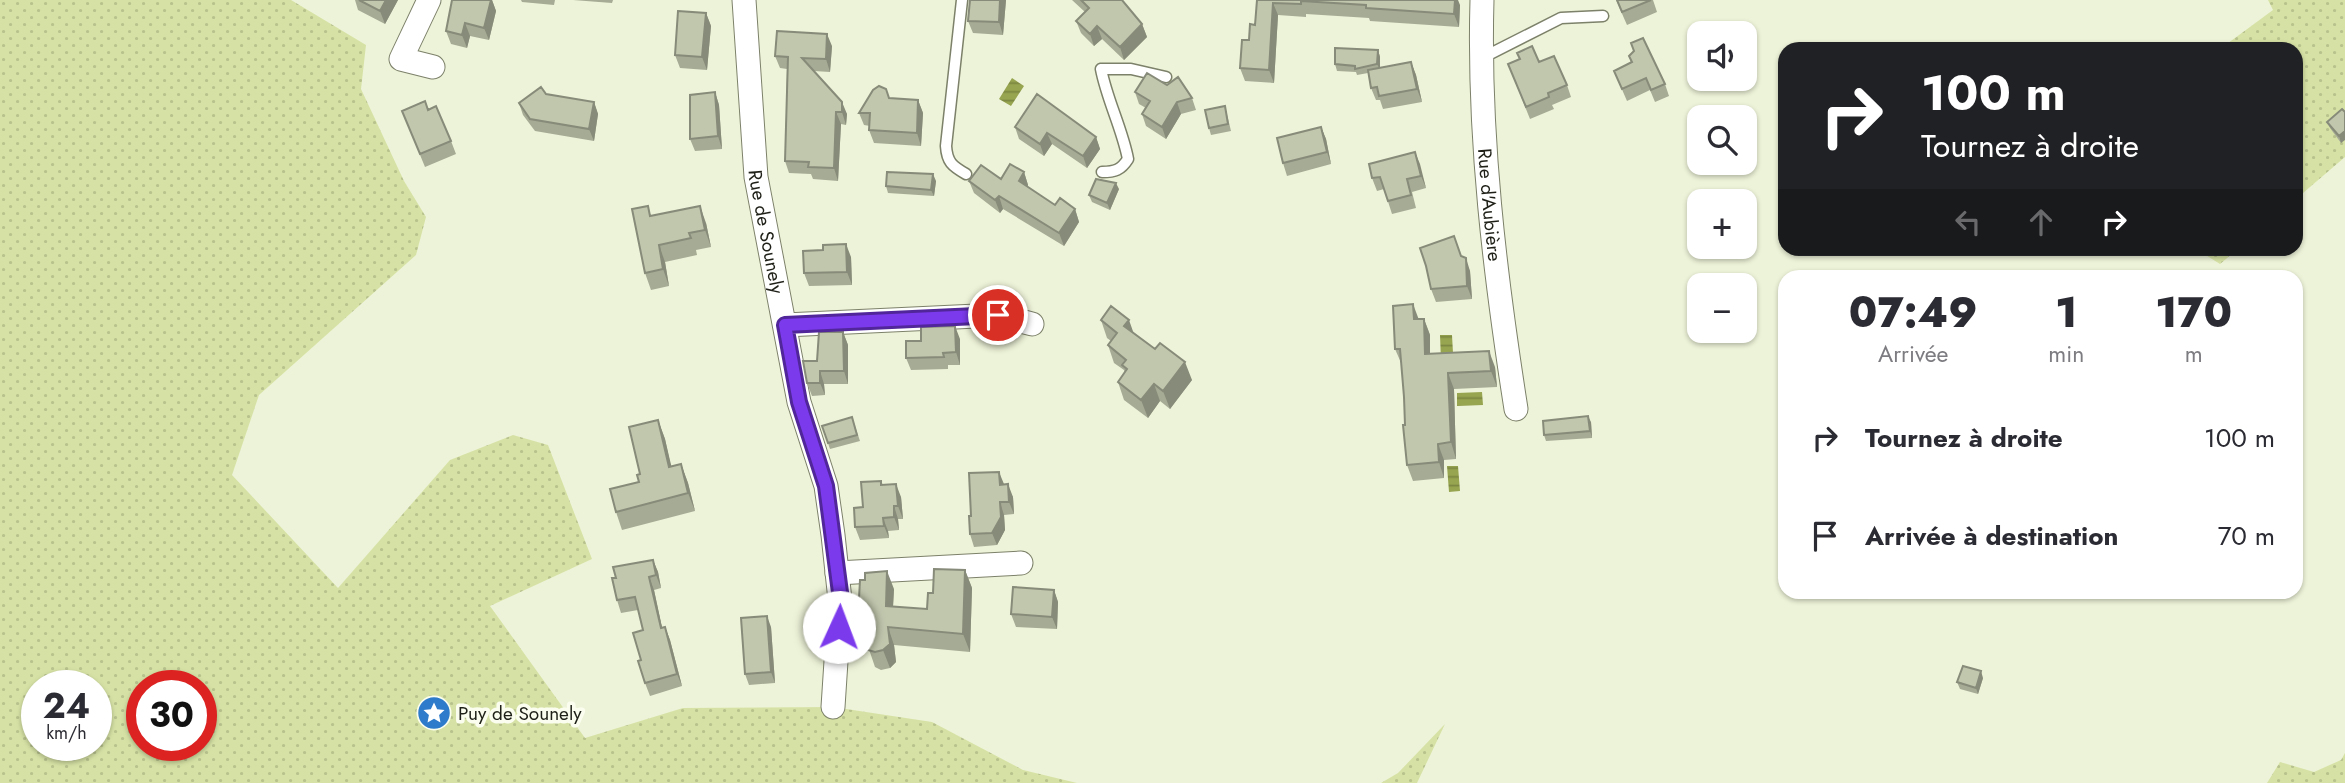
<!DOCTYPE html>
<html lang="fr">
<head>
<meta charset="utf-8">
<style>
	body { margin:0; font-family:Jost,sans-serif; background:#f7f7f7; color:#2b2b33; height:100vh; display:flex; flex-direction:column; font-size:26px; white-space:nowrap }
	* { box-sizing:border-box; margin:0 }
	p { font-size:23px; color:#7c7c81 }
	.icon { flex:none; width:38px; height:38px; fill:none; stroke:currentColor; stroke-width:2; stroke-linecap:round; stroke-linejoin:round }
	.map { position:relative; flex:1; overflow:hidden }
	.details { position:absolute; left:1778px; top:270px; width:525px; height:329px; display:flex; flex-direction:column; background:#fff; border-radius:21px; box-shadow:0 2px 5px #0004 }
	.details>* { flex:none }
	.guide { position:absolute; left:1778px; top:42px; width:525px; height:214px; border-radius:21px; box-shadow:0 2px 5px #0004; background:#202124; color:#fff; overflow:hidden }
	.buttons { position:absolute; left:1687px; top:21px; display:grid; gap:14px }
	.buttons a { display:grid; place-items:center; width:70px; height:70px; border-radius:14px; background:#fff; box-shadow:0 2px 5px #0004; font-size:35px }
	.speed { position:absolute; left:21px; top:670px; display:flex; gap:14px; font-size:35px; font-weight:700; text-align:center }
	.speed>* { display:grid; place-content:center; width:91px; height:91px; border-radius:50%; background:#fff; box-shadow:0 2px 5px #0004; line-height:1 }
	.speed small { font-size:18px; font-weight:400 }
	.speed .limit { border:10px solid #d22; background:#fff; color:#111 }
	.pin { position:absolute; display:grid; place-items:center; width:60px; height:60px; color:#fff; margin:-30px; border:4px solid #fff; border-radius:50%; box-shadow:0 2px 7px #0007 }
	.me { position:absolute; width:77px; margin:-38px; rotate:2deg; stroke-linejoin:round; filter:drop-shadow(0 0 5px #0008) }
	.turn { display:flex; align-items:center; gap:24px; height:147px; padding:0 28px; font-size:32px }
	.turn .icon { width:91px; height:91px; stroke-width:2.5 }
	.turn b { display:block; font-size:49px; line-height:60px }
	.lanes { display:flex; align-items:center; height:66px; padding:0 28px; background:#0003; justify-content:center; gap:35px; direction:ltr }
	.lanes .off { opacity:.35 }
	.eta { display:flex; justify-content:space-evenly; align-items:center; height:119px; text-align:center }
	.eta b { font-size:42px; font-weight:800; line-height:49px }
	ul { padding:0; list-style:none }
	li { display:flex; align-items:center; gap:21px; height:98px; padding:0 28px }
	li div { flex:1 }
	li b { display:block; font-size:26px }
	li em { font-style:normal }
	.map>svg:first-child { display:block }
</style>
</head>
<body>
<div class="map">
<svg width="2345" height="783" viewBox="0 0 2345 783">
	<defs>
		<pattern id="grass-dots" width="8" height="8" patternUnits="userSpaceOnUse" patternTransform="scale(1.75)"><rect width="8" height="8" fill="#d6e2a5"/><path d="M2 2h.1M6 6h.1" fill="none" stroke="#b7c28d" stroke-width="1.8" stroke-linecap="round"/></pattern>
		<pattern id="water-rules" width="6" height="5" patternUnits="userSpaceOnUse" patternTransform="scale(1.75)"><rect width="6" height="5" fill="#97a550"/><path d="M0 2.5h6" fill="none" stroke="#7b8641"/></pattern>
	</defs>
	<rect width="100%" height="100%" fill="#edf3d8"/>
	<path fill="url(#grass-dots)" fill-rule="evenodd" d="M0,0H291L366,45L361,89L404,181L426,217L416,255L259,395L232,475L338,588L450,460L513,435L548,445L592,559L490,606L585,738L683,708L833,707L932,722L1023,770L1077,783H0ZM37,686H96V746H37ZM142,686H201V746H142Z
		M2268,0H2345V157L2296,199V49H2220L2273,10Z
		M2196,249H2238L2220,264Z
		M1445,724L1417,783H1381L1398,773Z
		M2345,753V783H2267L2280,762L2314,772L2341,760Z"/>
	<path fill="url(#water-rules)" d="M1012,78L1024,86L1011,106L999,99Z
		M1440,335H1452L1453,353L1441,361Z
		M1482,392L1483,405L1457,406V393Z
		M1447,466H1458L1460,491L1449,492Z"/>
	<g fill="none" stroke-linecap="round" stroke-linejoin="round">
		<g stroke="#7c8169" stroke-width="13">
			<path id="lane" d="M962,0L946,146C947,162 952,166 966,174
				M1482,58L1561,18L1603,16
				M1102,172C1115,172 1121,170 1128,159C1122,128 1107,100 1101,69H1131L1166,77"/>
		</g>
		<g stroke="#7c8169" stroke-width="25">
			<g id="street">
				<path d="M429,0L401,59L433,67"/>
				<path id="s1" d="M744,0L756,177L799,402L826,486L833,535L840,600L833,707"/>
				<path id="s2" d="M1482,0C1478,136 1495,275 1516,409"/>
				<path d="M785,325L998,315L1032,324"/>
				<path d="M837,573L1021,563"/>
			</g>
		</g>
		<use href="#lane" stroke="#fff" stroke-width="10"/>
		<use href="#street" stroke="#fff" stroke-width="23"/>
	</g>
	<path fill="#a6ab95" d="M355,0H398L385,24L358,10Z
		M491,0H492L496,11L489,40L470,36L467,48L451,44L446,31Z
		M521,0H555L554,5L522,2Z
		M573,0H613L612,3Z
		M970,0H1006L1003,35L973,33L968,21Z
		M1072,0H1122L1142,24L1147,37L1124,60L1102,39L1094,46L1081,33L1076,21L1085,12Z
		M1257,0L1460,5L1459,27L1370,21L1369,18L1306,14V17L1278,15L1274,83L1245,81L1240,68L1255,25Z
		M1616,0H1653L1657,12L1627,25Z
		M706,13L711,26L707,70L680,68L675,55Z
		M832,46L830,72L814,71L847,114L846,125L841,124L838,181L813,179L811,174L789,173L785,161L787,69L780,68L775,56Z
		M1378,50L1380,57V68L1411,62L1416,75L1422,102L1383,109L1380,100H1376L1371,88L1368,73L1357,75L1356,72L1337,71L1335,64Z
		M1629,56L1665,84L1669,96L1655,102L1650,90L1627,101L1614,71L1631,62Z
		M1539,62L1567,85L1571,97L1552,105L1554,109L1530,119L1508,64Z
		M1167,85L1192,98L1196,110L1181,114L1166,139L1146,126L1142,114L1146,108L1139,104L1135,92Z
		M715,92L719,105L722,149L695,151L690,139Z
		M546,94L594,102L598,114L594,141L535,131L523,115L519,103Z
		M890,98L918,100L923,113L921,146L874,143L869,130L870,126L864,125L859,113Z
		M1225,106L1231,131L1211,135L1209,128Z
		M2342,109L2341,143L2330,128L2327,122Z
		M428,110L451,141L456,154L425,167L402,111Z
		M1015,127L1096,137L1100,149L1087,168L1052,144L1044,156L1019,139Z
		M1321,127L1326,139L1331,164L1287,176L1283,163Z
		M1415,152L1426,188L1412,192L1416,208L1392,214L1384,189L1377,191L1372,178Z
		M1024,172L1028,185L1027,187L1055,205L1075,209L1079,222L1064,246L1003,209L1000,213L974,193L969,181L1001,179Z
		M936,181L934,196L888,193L886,186Z
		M1119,189L1110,210L1092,202L1089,195Z
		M651,216L706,223L711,247L696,250L697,255L665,262L669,286L651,290L645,273Z
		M823,250L851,257L852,285L809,286L804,273Z
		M1462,257L1470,271L1472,299L1436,302L1431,289Z
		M1419,319H1424L1430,335V354L1495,367L1497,387L1454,389L1456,459L1444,460V478L1413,481L1407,465L1404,397L1402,365L1395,349Z
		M1101,320L1133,333L1192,380L1170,409L1160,401L1148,418L1124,400L1118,382L1125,373L1124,370L1114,363L1108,345L1111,341L1107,338Z
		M843,332L848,345V384H824L825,395L812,396L807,383L817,361Z
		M960,339V365H948V369L911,370L906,358Z
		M852,417L860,441L830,449L822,426Z
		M658,420L665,439L671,467L681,464L688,483L695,511L622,530L616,512L639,482Z
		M1591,422L1592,438L1546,441L1544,435Z
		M881,481L883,485L901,497L903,519H898L899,530L888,531L889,538L860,540L855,527L863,507Z
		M1004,485L1013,497L1014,514L1004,515L1005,530L997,545L974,547L970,534L971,516Z
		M653,560L658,572L661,588L654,590L662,628L665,627L670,640L682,686L650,696L645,683L641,660L643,630L638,610L621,613L617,600Z
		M965,570L972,588L970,652L894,645L896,662L890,668L881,670L875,667L858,617L894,589L893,607L927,609L933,593Z
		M1054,590L1058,602L1057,629L1016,627L1011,614Z
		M771,627L775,683L749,685L745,674Z
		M1983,678L1978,694L1960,689L1957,682Z"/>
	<path fill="#878b79" d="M386,0H398L385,24L380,11Z
		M491,0H492L496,11L489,40L484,28Z
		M1000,0H1006L1003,35L999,22Z
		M1455,0H1458L1460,5L1459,27L1454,14Z
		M1273,3L1278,15L1274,83L1269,70Z
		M706,13L711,26L707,70L702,57Z
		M465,23L470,36L467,48L462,35Z
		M1142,24L1147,37L1124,60L1120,47Z
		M1097,26L1102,39L1094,46L1090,34Z
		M827,34L832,46L830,72L826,59Z
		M1378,50L1380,57V70L1377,64Z
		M1411,62L1416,75L1422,102L1417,89Z
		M715,92L719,105L722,149L718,136Z
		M918,100L923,113L921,146L917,133Z
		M594,102L598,114L594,141L589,129Z
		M842,102L847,114L846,125L842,112Z
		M1177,102L1181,114L1166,139L1162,127Z
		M836,112L841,124L838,181L834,168Z
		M1321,127L1326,139L1331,164L1327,152Z
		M2345,131V140L2341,143L2339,136Z
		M1047,133L1052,144L1044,156L1040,144Z
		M1096,137L1100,149L1087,168L1083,156Z
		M1415,152L1420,164L1426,188L1421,176Z
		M1024,172L1028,185L1024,194L1019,181Z
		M933,174L936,181L934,196L931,190Z
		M1116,183L1119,189L1110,210L1107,203Z
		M999,196L1003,209L1000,213L995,200Z
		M700,206L706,223L711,247L705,230Z
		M1075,209L1079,222L1064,246L1059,233Z
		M846,244L851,257L852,285L847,272Z
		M659,245L665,262L669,286L663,269Z
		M1466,258L1470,271L1472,299L1467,286Z
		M1413,304L1419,320L1414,319Z
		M1424,319L1430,335V371L1425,354Z
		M1129,320L1135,337L1124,326Z
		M955,326L960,339V365L956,352Z
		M843,332L848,345V384L844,371Z
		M1489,351L1495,367L1497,387L1491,371Z
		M1185,362L1192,380L1170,409L1163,391Z
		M820,371L824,384L825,395L820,383Z
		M1448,373L1454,389L1456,459L1451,442Z
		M1154,384L1160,401L1148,418L1141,400Z
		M1588,416L1591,422L1592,438L1590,431Z
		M658,420L665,439L676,486L669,467Z
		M1438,444L1444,460V478L1439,462Z
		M681,464L688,483L695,511L688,493Z
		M999,472L1004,484L1000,485Z
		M896,484L901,497L903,519L898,506Z
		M1008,484L1013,497L1014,514L1009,502Z
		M1000,502L1004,515L1005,530L997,545L992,533Z
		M894,506L898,519L899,530L894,517Z
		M883,518L888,531L889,538L884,526Z
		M653,560L658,572L661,588L656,575Z
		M965,570L972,588L970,652L963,634Z
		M887,571L894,589L892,624L886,606Z
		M649,577L654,590L665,641L661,628Z
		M1054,590L1058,602L1057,629L1052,617Z
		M767,616L771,627L775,683L771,672Z
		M665,627L670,640L682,686L677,674Z
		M888,627L894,645L896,662L890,668L883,650Z
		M1981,671L1983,678L1978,694L1976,688Z"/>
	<path fill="#c1c7ad" stroke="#878b79" stroke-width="2" d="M359,0H386L380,11Z
		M452,0H491L484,28L465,23L462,35L446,31Z
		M970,0H1000L999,22L968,21Z
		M1081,0H1122L1142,24L1120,47L1097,26L1090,34L1076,21L1089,8Z
		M1257,0H1455L1454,14L1366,8V5L1301,1V4L1273,3L1269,70L1240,68L1242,40H1249L1250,24L1255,25Z
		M1617,0H1651L1622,12Z
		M678,11L706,13L702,57L675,55Z
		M777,31L827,34L826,59L802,58L842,102V112H836L834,168L808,167L809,162L785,161L788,57L775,56Z
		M1643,38L1665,84L1651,90L1646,78L1622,89L1614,71L1632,62L1629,56L1634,51L1631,43Z
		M1532,46L1539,62L1554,56L1567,85L1548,93L1549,97L1526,107L1508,64L1520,59L1517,53Z
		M1335,48L1378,50L1377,64L1355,69V66L1335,64Z
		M1411,62L1417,89L1379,96L1377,87L1371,88L1368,70Z
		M1147,73L1167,85L1178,77L1192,98L1177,102L1162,127L1142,114L1150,101L1135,92Z
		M879,86L886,89L889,98L918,100L917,133L869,130L870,113H859L873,90Z
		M541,87L546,94L594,102L589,129L530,119L519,103Z
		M715,92L718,136L690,139V95Z
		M1037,94L1096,137L1083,156L1047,133L1040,144L1015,127Z
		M425,101L428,110L436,106L451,141L420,154L402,111Z
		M1225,106L1228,124L1209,128L1205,110Z
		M2342,109L2345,112V131L2339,136L2327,122Z
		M1321,127L1327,152L1283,163L1277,138Z
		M1415,152L1421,176L1407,179L1411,195L1388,201L1380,177L1372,178L1369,164Z
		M1010,164L1024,172L1019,181L1055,205L1060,198L1075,209L1059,233L999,196L995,200L969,181L981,165L1001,179Z
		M887,172L933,174L931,190L886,186Z
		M1096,179L1116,183L1107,203L1089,195Z
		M648,206L650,216L700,206L705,230L689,233L691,238L659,245L663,269L645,273L632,209Z
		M1454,236L1461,256L1466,258L1467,286L1431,289L1426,266L1420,248Z
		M846,244L847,272L804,273L803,251L823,250V245Z
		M1413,304L1414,319H1424L1425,354L1489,351L1491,371L1448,373L1451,442L1438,444L1439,462L1407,465L1403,425H1405L1404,397L1400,349H1395L1393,306Z
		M1111,306L1129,320L1124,326L1155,349L1160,343L1185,362L1163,391L1154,384L1141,400L1118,382L1127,369L1122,365L1126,360L1108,345L1117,333L1101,320Z
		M955,326L956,352L943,353L944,357L906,358V341H921V327Z
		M819,332H843L844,371H820V383H807L803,361H817Z
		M1588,416L1590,431L1544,435L1543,421Z
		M852,417L857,435L828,443L822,426Z
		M658,420L669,467L681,464L688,493L616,512L610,489L639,482L637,475L640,474L629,427Z
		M999,472L1000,485L1008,484L1009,502H1000L1001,517L992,533L970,534L969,516H971L969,473Z
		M881,481V485L896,484L898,506H894V517L883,518L884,526L855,527L854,508L863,507L861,482Z
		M653,560L656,575L649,577L661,628L665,627L677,674L645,683L638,661L641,660L633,633L643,630L635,597L617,600L612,578H616L613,567Z
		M934,569L965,570L963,634L888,627L890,644L883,650L875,652L868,650L863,633L864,617H858L860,580H865V573L887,571L886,606L927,609L928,593H933Z
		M1013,587L1054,590L1052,617L1011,614Z
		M767,616L771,672L745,674L741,618Z
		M1963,666L1981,671L1976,688L1957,682Z"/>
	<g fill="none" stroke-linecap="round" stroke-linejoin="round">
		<g stroke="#51269a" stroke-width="18">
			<path id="route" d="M839,627L841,600L826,486L799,402L785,325L998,315"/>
		</g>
		<use href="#route" stroke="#7c3aed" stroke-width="12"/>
	</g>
	<defs>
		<g id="sight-disc" transform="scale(1.75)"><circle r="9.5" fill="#2e7bcb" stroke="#fbfeef"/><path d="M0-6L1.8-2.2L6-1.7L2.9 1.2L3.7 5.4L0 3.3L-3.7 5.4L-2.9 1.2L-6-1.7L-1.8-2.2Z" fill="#fff"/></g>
	</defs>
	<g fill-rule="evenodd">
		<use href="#sight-disc" x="434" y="713"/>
	</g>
	<g text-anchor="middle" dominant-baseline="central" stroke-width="7" stroke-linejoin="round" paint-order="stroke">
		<g font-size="19" fill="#1f2118" stroke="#fbfeef">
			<text stroke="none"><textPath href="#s2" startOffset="205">Rue d'Aubière</textPath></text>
			<text stroke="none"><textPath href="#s1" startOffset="233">Rue de Sounely</textPath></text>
		</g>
		<g font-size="19" fill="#1f2118" stroke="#fbfeef" text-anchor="start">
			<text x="458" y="713">Puy de Sounely</text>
		</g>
	</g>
</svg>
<div class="buttons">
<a><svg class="icon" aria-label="sound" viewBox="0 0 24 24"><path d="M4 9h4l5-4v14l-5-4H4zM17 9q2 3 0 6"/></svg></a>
<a><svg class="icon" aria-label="search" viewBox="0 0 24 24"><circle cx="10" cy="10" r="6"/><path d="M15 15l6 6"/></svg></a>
<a>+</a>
<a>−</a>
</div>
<div class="speed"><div>24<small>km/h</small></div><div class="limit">30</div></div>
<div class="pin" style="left:998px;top:315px;background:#d93025"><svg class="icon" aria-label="arrive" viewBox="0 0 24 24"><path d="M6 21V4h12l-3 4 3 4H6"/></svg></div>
<svg class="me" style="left:839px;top:627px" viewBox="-20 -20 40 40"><circle r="19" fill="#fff"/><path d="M0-13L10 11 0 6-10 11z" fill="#7c3aed"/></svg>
<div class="guide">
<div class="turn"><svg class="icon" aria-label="right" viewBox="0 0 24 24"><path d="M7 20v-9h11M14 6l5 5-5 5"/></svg><div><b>100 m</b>Tournez à droite</div></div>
<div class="lanes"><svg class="icon off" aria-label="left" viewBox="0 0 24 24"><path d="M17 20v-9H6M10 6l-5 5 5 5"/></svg><svg class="icon off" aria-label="ahead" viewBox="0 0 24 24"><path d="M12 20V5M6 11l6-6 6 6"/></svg><svg class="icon" aria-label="right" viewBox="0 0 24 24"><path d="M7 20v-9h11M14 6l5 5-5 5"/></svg></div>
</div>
<section class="details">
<div class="eta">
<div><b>07:49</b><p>Arrivée</p></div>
<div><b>1</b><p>min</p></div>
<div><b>170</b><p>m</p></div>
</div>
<ul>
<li><svg class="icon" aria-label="right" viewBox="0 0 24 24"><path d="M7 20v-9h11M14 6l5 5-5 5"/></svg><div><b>Tournez à droite</b></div><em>100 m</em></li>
<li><svg class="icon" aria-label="arrive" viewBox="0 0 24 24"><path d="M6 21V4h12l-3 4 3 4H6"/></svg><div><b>Arrivée à destination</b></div><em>70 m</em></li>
</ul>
</section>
</div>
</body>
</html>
